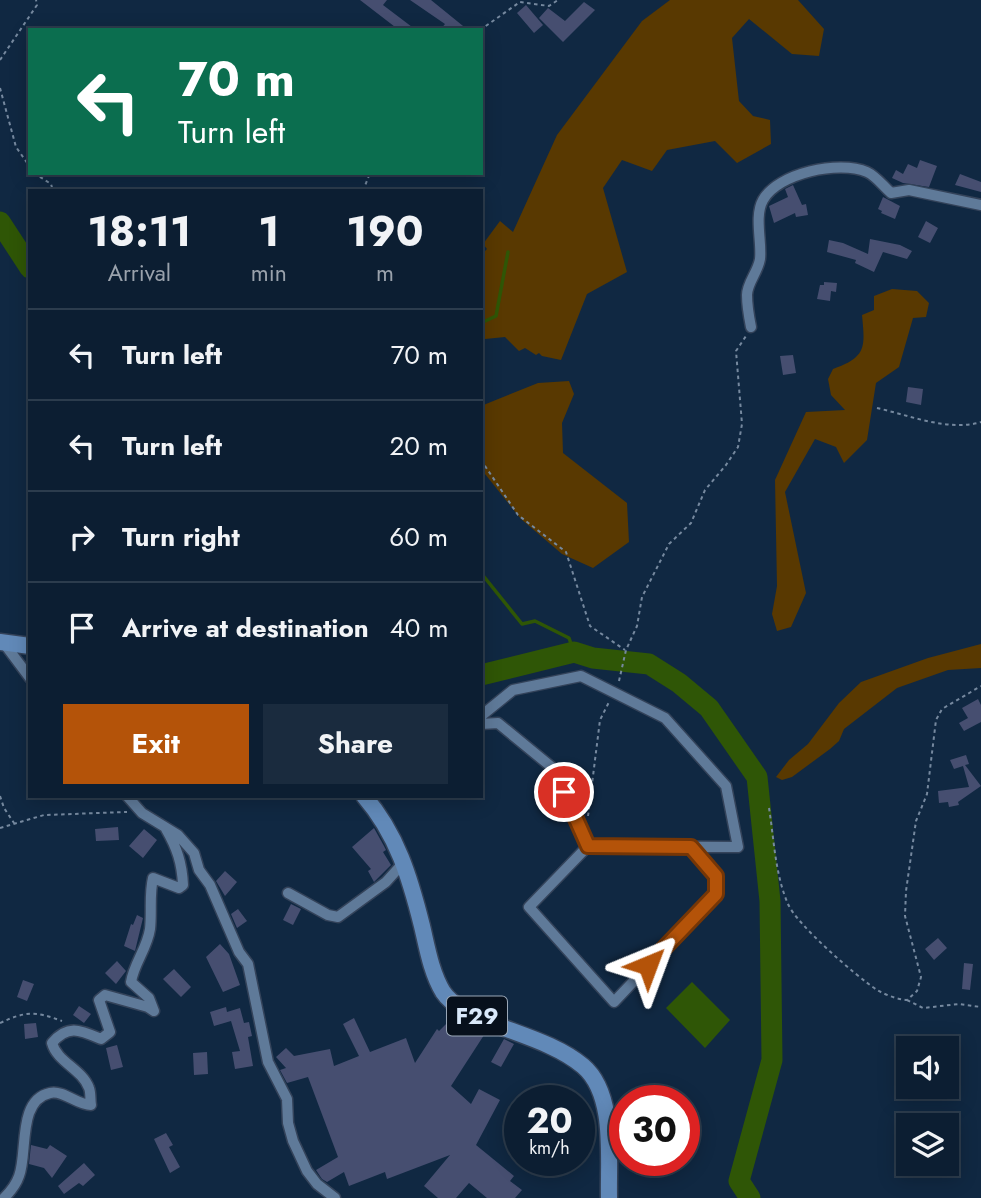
<!DOCTYPE html>
<html lang="en">
<head>
<meta charset="utf-8">
<style>
	body { margin:0; font-family:Jost,sans-serif; background:#1a2b3e; color:#f1f3f6; height:100vh; display:flex; flex-direction:column; font-size:26px; white-space:nowrap }
	* { box-sizing:border-box; margin:0 }
	p { font-size:23px; color:#9aa2ac }
	.icon { flex:none; width:38px; height:38px; fill:none; stroke:currentColor; stroke-width:2; stroke-linecap:round; stroke-linejoin:round }
	.map { position:relative; flex:1; overflow:hidden }
	.drawer { position:absolute; left:28px; top:189px; width:455px; height:609px; display:flex; flex-direction:column; background:#0c1e32; border-radius:0px; box-shadow:0 4px 18px #0003,0 0 0 2px #2c3c4d }
	.drawer>* { flex:none }
	.banner { position:absolute; left:28px; top:28px; width:455px; height:147px; border-radius:0px; box-shadow:0 4px 18px #0003,0 0 0 2px #2c3c4d; background:#0b6e4f; color:#fff; overflow:hidden }
	.buttons { position:absolute; left:896px; top:1036px; display:grid; gap:14px }
	.buttons a { display:grid; place-items:center; width:63px; height:63px; border-radius:0px; background:#0c1e32; box-shadow:0 4px 18px #0003,0 0 0 2px #2c3c4d; font-size:35px }
	.speed { position:absolute; left:504px; top:1085px; display:flex; gap:14px; font-size:35px; font-weight:700; text-align:center }
	.speed>* { display:grid; place-content:center; width:91px; height:91px; border-radius:50%; background:#0c1e32; box-shadow:0 4px 18px #0003,0 0 0 2px #2c3c4d; line-height:1 }
	.speed small { font-size:18px; font-weight:400 }
	.speed .limit { border:10px solid #d22; background:#fff; color:#111 }
	.pin { position:absolute; display:grid; place-items:center; width:60px; height:60px; color:#fff; margin:-30px; border:4px solid #fff; border-radius:50%; box-shadow:0 2px 7px #0007 }
	.me { position:absolute; width:77px; margin:-38px; rotate:44deg; stroke-linejoin:round; filter:drop-shadow(0 0 5px #0008) }
	.turn { display:flex; align-items:center; gap:24px; height:147px; padding:0 35px; font-size:32px }
	.turn .icon { width:91px; height:91px; stroke-width:2.5 }
	.turn b { display:block; font-size:49px; line-height:60px }
	.eta { display:flex; justify-content:space-evenly; align-items:center; height:119px; text-align:center }
	.eta b { font-size:42px; font-weight:700; line-height:49px }
	.cta { display:flex; gap:14px; margin-top:auto; padding:14px 35px }
	.cta a { flex:1; height:80px; border-radius:0px; background:#b45309; color:#fff; font-size:28px; font-weight:700; line-height:80px; text-align:center }
	.cta a+a { background:#1a2b3e; color:#f1f3f6 }
	ul { padding:0; list-style:none }
	li { display:flex; align-items:center; gap:21px; height:91px; padding:0 35px; border-top:2px solid #2c3c4d }
	li div { flex:1 }
	li b { display:block; font-size:26px }
	li em { font-style:normal }
	.map>svg:first-child { display:block }
</style>
</head>
<body>
<div class="map">
<svg width="981" height="1198" viewBox="0 0 981 1198">
	<rect width="100%" height="100%" fill="#102842"/>
	<path fill="#593901" d="M670,0H798L824,29L819,56L792,54L749,19L732,38L739,101L753,116L770,120L771,144L737,163L715,141L667,150L652,171L622,160L603,188L627,272L587,294L561,360L542,356L539,353L536,355L525,348L519,351L505,337L485,339L481,343V255L487,249L483,244L500,221L513,232L557,135L642,21Z
		M892,289L917,291L929,303L926,317L913,318L899,367L876,383L867,440L844,463L836,447L815,439L785,492L806,593L791,627L777,631L772,614L777,586L775,480L806,412L845,410L831,395L828,379L833,369C867,357 865,347 862,315L874,310V296Z
		M569,381L574,394L562,423L563,453L627,503L629,542L593,568L562,554L521,519L481,469V406L538,383Z
		M981,644V668L948,670L897,688L844,729L839,741L830,749L792,777L782,780L776,777L789,760L808,744L839,703L861,682L928,658Z"/>
	<path fill="#2f5606" d="M692,982L730,1020L705,1048L666,1008Z"/>
	<g fill="none" stroke-linecap="round" stroke-linejoin="round">
		<path stroke="#2f5606" stroke-width="3.5" d="M481,323L496,316L508,252
			M481,573L522,624L535,621L569,638L574,652"/>
		<path stroke="#2f5606" stroke-width="21" d="M0,222L30,268
			M481,675L574,652L593,658L649,664L679,683L709,708L757,777L770,901L772,1060L739,1181L750,1198"/>
	</g>
	<path fill="#464e70" d="M360,0H387L383,5L416,30H399Z
		M410,0H431L468,30H440L445,24Z
		M584,2L595,10L563,42L539,18L548,8L565,21Z
		M526,5L543,25L534,33L517,13Z
		M920,160L937,166L929,187L903,183L892,178L896,170L903,174L908,164L917,168Z
		M960,174L981,182V192L955,185Z
		M793,185L802,205L806,204L808,215L796,217L795,213L774,223L769,206L788,197L785,189Z
		M883,197L900,206L895,219L881,213L882,211L878,209Z
		M926,221L938,228L930,243L918,237Z
		M870,239L900,245L912,251L907,259L883,252L874,272L855,263L856,260L827,252L829,240L843,243L868,254Z
		M824,282L837,283L836,292L831,291L830,301L817,299L820,285H824Z
		M793,355L796,373L783,375L780,356Z
		M908,387L923,389L921,405L906,402Z
		M978,699L981,705V722L964,731L959,723L968,718L962,708Z
		M966,755L969,764L965,765L981,786L958,802L959,805L949,807L948,802L939,803L938,791L969,787L963,766L954,769L950,760Z
		M118,827L119,840L96,841L95,829Z
		M374,828L384,846L386,850L383,852L391,865L374,882L368,871L371,869L352,847Z
		M144,829L157,840L143,858L129,846Z
		M225,871L237,882L225,896L216,881Z
		M291,904L301,909L293,925L283,920Z
		M238,909L247,921L237,928L231,914Z
		M137,915L143,918L135,951L124,946L131,924L133,925Z
		M938,938L947,948L934,960L925,949Z
		M220,944L229,954L240,985L223,992L206,957Z
		M117,961L126,971L116,984L105,973Z
		M964,963L973,964L970,990L962,989Z
		M174,969L191,987L181,997L163,979Z
		M23,980L34,984L27,1001L17,997Z
		M79,1006L91,1014L84,1023L73,1015Z
		M226,1007L227,1012L240,1008L244,1023L249,1022L252,1036L248,1037L253,1066L235,1069L232,1052L240,1051L231,1021L214,1026L210,1012Z
		M454,1016L471,1027L486,1032L451,1086L471,1104L479,1089L500,1100L476,1145L514,1176L510,1181L522,1190L515,1198H487L469,1183L456,1198H438L424,1186L450,1155L387,1179L385,1172L349,1186L344,1172L327,1182L322,1179L316,1170L338,1157L308,1077L287,1083L280,1070L286,1068L276,1057L286,1048L294,1056L330,1049L334,1066L359,1056L343,1024L354,1018L370,1052L406,1038L415,1063L437,1029L439,1031Z
		M36,1023L38,1037L25,1039L24,1024Z
		M504,1039L514,1044L501,1067L491,1062Z
		M117,1045L123,1067L111,1070L106,1048Z
		M207,1052L208,1074L194,1075L193,1053Z
		M166,1133L173,1145L169,1147L180,1167L170,1173L154,1139Z
		M31,1145L47,1149L50,1145L67,1156L52,1178L44,1168L29,1164Z
		M84,1163L95,1175L83,1186L79,1183L64,1194L58,1186Z"/>
	<g fill="none" stroke-linecap="round" stroke-linejoin="round">
		<g stroke="#34435a" stroke-width="13">
			<path id="street" d="M751,327C749,317 747,306 747,295C747,283 758,272 760,259C762,242 754,216 763,200C778,173 839,160 867,172C876,176 883,186 891,193L909,190L981,205
				M3,642L30,678
				M481,716L513,690L581,676L665,718L726,786L738,847L588,846L529,907L614,1002L716,894V876L691,847L588,846
				M481,724L498,723L554,769L588,846
				M127,796L142,813L178,835L194,853L199,870L210,885L239,952L248,964L268,1062L287,1099L288,1123L293,1141L307,1171L317,1184L335,1198
				M288,893L328,915L338,917L386,882L404,862
				M4,1198C11,1191 16,1185 19,1176C28,1153 17,1100 50,1093C64,1090 77,1105 91,1105C90,1100 91,1093 89,1088C82,1069 57,1062 52,1043C68,1024 80,1030 101,1039L110,1032L99,1000L105,995L148,1007L154,1011L149,998L131,982C134,963 147,949 150,929C152,912 149,895 153,878L179,888L183,885C182,863 177,848 166,829"/>
		</g>
		<g stroke="#34435a" stroke-width="19">
			<path id="primary" d="M0,642L30,646
				M364,796C397,834 410,878 422,926C427,947 431,972 443,992C453,1007 475,1016 491,1023C521,1035 558,1045 583,1066C616,1094 608,1159 609,1198"/>
		</g>
		<path stroke="#76899f" stroke-width="2" stroke-dasharray="3.5 3.5" stroke-linecap="butt" d="M480,30L520,2L549,6L558,0
			M0,60L37,5L36,0
			M0,88L16,147L30,167
			M34,173L51,184L53,191
			M363,191L370,173
			M877,408C908,415 949,432 981,422
			M481,460L518,515L566,552L590,626L625,650
			M619,681L626,650L637,626L642,597L669,544L691,523L705,490L726,465L738,447L742,424L736,351L746,336
			M0,796L4,808L14,823
			M769,808C774,839 775,874 788,904C797,925 856,976 877,990C886,995 896,999 907,1000L917,991L921,977L905,916L906,891L916,821L927,794L936,720L942,709L981,686
			M588,816L600,720L609,702
			M0,828L44,815L127,812
			M907,1000L923,1008L959,1004L981,1007
			M0,1023C26,1011 35,1011 62,1021"/>
		<use href="#street" stroke="#5f7a99" stroke-width="10"/>
		<use href="#primary" stroke="#6189b8" stroke-width="16"/>
	</g>
	<g fill="none" stroke-linecap="round" stroke-linejoin="round">
		<g stroke="#753606" stroke-width="18">
			<path id="route" d="M564,792L588,846L691,847L716,876V894L648,965"/>
		</g>
		<use href="#route" stroke="#b45309" stroke-width="12"/>
	</g>
	<g text-anchor="middle" dominant-baseline="central" stroke-width="7" stroke-linejoin="round" paint-order="stroke">
		<rect fill="#07101c" stroke="#9aa7b7" stroke-width="2" x="447" y="996.5" width="60" height="39" rx="5"/>
		<g font-size="23" font-weight="bold" fill="#d9e8fa">
			<text x="477" y="1016">F29</text>
		</g>
	</g>
</svg>
<div class="buttons">
<a><svg class="icon" aria-label="sound" viewBox="0 0 24 24"><path d="M4 9h4l5-4v14l-5-4H4zM17 9q2 3 0 6"/></svg></a>
<a><svg class="icon" aria-label="layers" viewBox="0 0 24 24"><path d="M12 4l9 5-9 5-9-5zM3 14l9 5 9-5"/></svg></a>
</div>
<div class="speed"><div>20<small>km/h</small></div><div class="limit">30</div></div>
<div class="pin" style="left:564px;top:792px;background:#d93025"><svg class="icon" aria-label="arrive" viewBox="0 0 24 24"><path d="M6 21V4h12l-3 4 3 4H6"/></svg></div>
<svg class="me" style="left:648px;top:965px" viewBox="-20 -20 40 40"><path d="M0-17L14 15 0 8-14 15z" fill="#b45309" stroke="#fff" stroke-width="4"/></svg>
<div class="banner">
<div class="turn"><svg class="icon" aria-label="left" viewBox="0 0 24 24"><path d="M17 20v-9H6M10 6l-5 5 5 5"/></svg><div><b>70 m</b>Turn left</div></div>
</div>
<section class="drawer">
<div class="eta">
<div><b>18:11</b><p>Arrival</p></div>
<div><b>1</b><p>min</p></div>
<div><b>190</b><p>m</p></div>
</div>
<ul>
<li><svg class="icon" aria-label="left" viewBox="0 0 24 24"><path d="M17 20v-9H6M10 6l-5 5 5 5"/></svg><div><b>Turn left</b></div><em>70 m</em></li>
<li><svg class="icon" aria-label="left" viewBox="0 0 24 24"><path d="M17 20v-9H6M10 6l-5 5 5 5"/></svg><div><b>Turn left</b></div><em>20 m</em></li>
<li><svg class="icon" aria-label="right" viewBox="0 0 24 24"><path d="M7 20v-9h11M14 6l5 5-5 5"/></svg><div><b>Turn right</b></div><em>60 m</em></li>
<li><svg class="icon" aria-label="arrive" viewBox="0 0 24 24"><path d="M6 21V4h12l-3 4 3 4H6"/></svg><div><b>Arrive at destination</b></div><em>40 m</em></li>
</ul>
<div class="cta"><a>Exit</a><a>Share</a></div>
</section>
</div>
</body>
</html>
